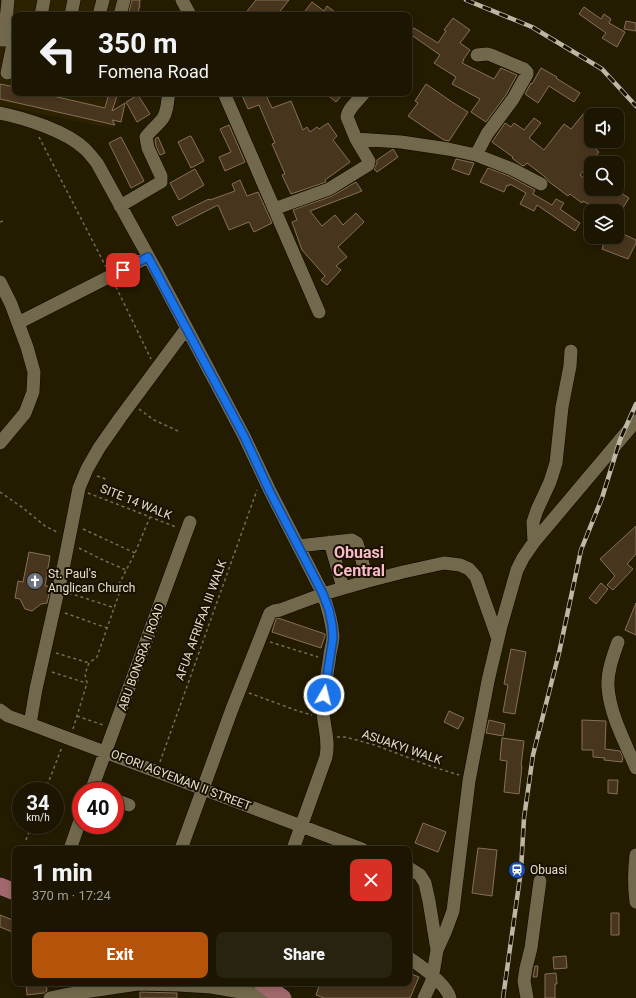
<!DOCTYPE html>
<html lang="en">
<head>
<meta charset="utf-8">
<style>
	body { margin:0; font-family:Roboto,sans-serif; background:#282210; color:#f1f3f6; height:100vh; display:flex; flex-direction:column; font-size:15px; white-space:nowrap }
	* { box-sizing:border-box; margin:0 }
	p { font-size:13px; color:#a09f99 }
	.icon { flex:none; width:22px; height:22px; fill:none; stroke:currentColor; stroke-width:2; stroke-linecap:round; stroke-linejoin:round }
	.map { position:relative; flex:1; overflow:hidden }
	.sheet { position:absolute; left:12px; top:846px; width:400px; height:140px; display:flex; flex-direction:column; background:#1b1501; border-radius:8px; box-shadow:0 2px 6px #0003,0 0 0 1px #393423 }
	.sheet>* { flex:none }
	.top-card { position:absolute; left:12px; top:12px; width:400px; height:84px; border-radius:8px; box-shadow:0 2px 6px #0003,0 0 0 1px #393423; background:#1b1501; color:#f1f3f6; overflow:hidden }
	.buttons { position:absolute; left:584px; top:108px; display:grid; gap:8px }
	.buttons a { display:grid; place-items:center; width:40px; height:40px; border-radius:8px; background:#1b1501; box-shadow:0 2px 6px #0003,0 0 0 1px #393423; font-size:20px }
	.speed { position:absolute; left:12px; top:782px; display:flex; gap:8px; font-size:20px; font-weight:700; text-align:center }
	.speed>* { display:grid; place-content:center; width:52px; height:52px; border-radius:50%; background:#1b1501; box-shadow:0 2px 6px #0003,0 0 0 1px #393423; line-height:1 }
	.speed small { font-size:10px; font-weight:400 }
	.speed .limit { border:6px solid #d22; background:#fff; color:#111 }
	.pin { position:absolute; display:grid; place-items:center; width:34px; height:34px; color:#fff; margin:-17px; border-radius:8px; box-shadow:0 2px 6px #0006 }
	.me { position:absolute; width:44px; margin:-22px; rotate:8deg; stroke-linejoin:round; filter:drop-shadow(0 0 3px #0008) }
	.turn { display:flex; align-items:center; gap:14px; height:84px; padding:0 20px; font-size:18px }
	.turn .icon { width:52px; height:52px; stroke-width:2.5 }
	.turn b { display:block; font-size:28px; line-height:34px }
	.round { display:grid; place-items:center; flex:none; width:42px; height:42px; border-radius:8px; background:#282210 }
	.summary { display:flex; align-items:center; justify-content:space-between; height:68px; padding:0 20px }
	h1 { font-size:24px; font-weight:800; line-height:30px }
	.primary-button { display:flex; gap:8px; margin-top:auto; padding:8px 20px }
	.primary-button a { flex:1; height:46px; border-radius:8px; background:#b45309; color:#fff; font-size:16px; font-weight:800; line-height:46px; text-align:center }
	.primary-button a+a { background:#282210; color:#f1f3f6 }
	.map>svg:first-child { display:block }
</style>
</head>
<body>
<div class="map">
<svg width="636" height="998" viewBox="0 0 636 998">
	<rect width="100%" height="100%" fill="#241c01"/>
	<path fill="#2d2200" d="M0,0H142L139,15H15V93H122L114,129L0,105Z"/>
	<path fill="#48351e" stroke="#857057" d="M132,0H140L139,5H140L137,15H128Z
		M256,0H289L277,15H244Z
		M312,2L324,11L327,6L339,15H302Z
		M584,7L601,19L604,14L611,19L609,23L625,32L617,47L602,38L606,33L579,14Z
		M453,18L470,30L460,43L470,50L463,60H464L462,63L494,79L501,68L517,75L506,95L486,122L471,112L480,99L452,84L456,77L434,63L440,55L410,34L414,28L438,43L446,31L444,30Z
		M626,21L636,23V31L624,29Z
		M541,68L557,77L556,78L580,93L574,102L549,86L538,103L525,94L531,83L532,84Z
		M0,84L15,87V93H40L105,108L109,93H118L112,111L125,103L121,122L112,120L115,125L0,99Z
		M426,84L452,102L468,112L449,141L444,140L424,127L408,116L418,103L415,101Z
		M241,93H265L272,108L291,101L303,130L307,127L310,132L317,127L319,129L328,123L337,136L333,140L350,162L325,180L326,182L291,194L282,175L285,174L272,144L275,143L259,105L248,109Z
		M325,93H344L336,102Z
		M138,95L150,114L137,122L126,102Z
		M584,113L591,119V145L599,152L580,175L591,183V189H615L629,198L621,211H600L583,201L582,203L570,194L568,196L548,181L544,176L527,163L524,166L521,165L512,158L513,157L492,142L505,123L511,127L514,123L524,130L534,118L541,123L529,138L544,150L564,124L571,129Z
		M229,125L245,162L225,171L219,157L231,152L220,129Z
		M190,136H191L204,161L191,168L178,142Z
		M121,137L144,181L131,188L109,143Z
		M158,137L165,153L160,155L156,146L155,139Z
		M393,149L398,157L377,172L374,169L377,163V160Z
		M456,159L474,163L469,175L452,169Z
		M488,168L509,176L535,190L533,194L552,205L556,199L564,203L560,209L580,223L575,231L537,205L534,211L520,204L526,193L510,184L509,186L507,185L504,192L480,182Z
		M195,169L204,185L179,200L170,183Z
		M240,180L247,196L258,192L272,223L254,232L249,222L229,230L218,205L177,226L172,217L209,199L210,200L235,191L232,184Z
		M356,182L362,191L310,211L322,226L335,215L343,225L356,213L364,222L338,247L347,257L336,266L341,270L327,285L321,280L325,276L302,250L292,222L297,220L293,210L332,196Z
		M617,231L636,240V243L628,259L602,249L606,237H617Z
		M636,526V554L627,564L633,569L613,590L607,585L615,576L600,559Z
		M29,552L50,556L45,586H51L47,603L41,604L32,611L25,609L20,599L15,598L18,581L23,582Z
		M601,583L608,589L596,604L589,598Z
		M636,603V635L625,630Z
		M278,618L325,634V636L321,648L272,632L276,619Z
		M511,649L526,652L515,714L503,712L508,685L504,684Z
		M449,711L464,718L458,729L444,722Z
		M489,720L505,724L503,736L486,733Z
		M582,720L606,721L605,749L620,751L623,757L622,762L604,760L605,758L593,757V750H582Z
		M502,738L524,741L521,766H522L519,794L504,792L507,761L500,760Z
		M608,780H618L617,794L608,793Z
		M423,823L446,832L438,852L415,843Z
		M478,848L497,850L492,896L472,893Z
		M611,913H619V935H611Z
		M0,915L15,921V933L0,927Z
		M566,956L567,968L554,969L553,957Z
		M535,966H538L537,977H533Z
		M409,973L419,977L410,998H324L316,995L320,983H393L401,987L403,983H409Z
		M556,973L557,984H555V998H545V974Z
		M41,983H46L47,991L44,993L27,995L26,984Z
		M140,992L177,993V998H140Z"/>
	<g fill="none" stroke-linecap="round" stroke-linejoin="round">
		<g stroke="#0d0600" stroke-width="14">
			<path id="minor" d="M182,0L190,15
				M41,15L44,0
				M71,15L74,0
				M99,15L103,0
				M120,15L124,0
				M0,40H4L8,0
				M7,73L13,44
				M224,93L319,312
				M0,113C25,118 66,131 85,149C89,153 93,158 97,163L158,274L244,436L270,491L323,594C328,608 332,621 333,636C333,642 331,648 330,654C328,671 324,688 323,705C322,724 330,737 326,757L293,849
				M356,139L401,142L448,149L476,155L512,169L541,184
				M476,155L487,134L513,99L527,74V72L524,69L491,55L487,54L477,55
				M120,206L161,182V176L148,148L146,137C151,130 158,125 163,118C168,111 167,101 169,93
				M274,209L329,189L368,165L369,161L356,139L347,117C348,108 359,100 364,93
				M0,282L11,304L27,347L34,372L33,392L25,413L0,443
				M18,323L148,257
				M330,542L343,588
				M534,542L533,522L537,510L550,482L556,463L562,407L570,366L571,351
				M298,546L352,540L357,543L368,581
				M618,642C613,656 607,672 608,687C610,715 625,742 636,768
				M0,710L8,716L30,724L203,789L362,849
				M30,724L36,689L64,564L79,488L87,469L99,448L120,418L186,329
				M91,791L190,522
				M115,800L129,805
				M70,849L81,818
				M181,849L232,709L270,613L274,611L280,610L323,594L368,581L403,572L444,563L460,565L469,569L476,577L498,639
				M636,855C634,871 634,886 636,902
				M409,868L420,875L425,883L429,901L437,950L434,968L431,983L424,998
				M437,950L446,930L453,911L469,781L488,681L501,626L517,570L523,558L534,542L636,421
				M409,958C421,966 446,984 450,998
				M50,998L64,995L138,984L178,985L211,987L246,993L256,994L275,991
				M527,998L524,981L526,968L531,948L535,918L540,881"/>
		</g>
		<g stroke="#0d0600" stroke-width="18">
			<path id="major" d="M0,886L15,892
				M262,983L283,998"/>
		</g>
		<path stroke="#746e57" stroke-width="1.5" stroke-dasharray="3 3" stroke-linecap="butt" d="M39,137L106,267
			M0,222L3,221
			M116,287L151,359
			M139,409L154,420L180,432
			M97,476L108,480
			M0,492L23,508L45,526L59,533
			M88,493L176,527
			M83,529L135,553
			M79,548L103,560L126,570
			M74,573L87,578
			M69,593L115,608
			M65,613L107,628
			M270,642L318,657
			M56,653L89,663
			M52,672L86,683
			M249,693L298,711L312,715
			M77,716L103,725
			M73,729L87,683L85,674L89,663L97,657L120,591L118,586L135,553L150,517
			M337,737H345L375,745L430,766L459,775
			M160,762L257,490
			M45,791L62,747
			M26,840L32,825"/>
		<use href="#minor" stroke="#72694c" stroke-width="13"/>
		<use href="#major" stroke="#a0686a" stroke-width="17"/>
		<g stroke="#bdb7a5" stroke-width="4.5">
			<path id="rail" d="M466,0L532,27L602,69L636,106
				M503,998L521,870L524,818L533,755L559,653L581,550L602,498L620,440L636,404"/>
		</g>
		<use href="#rail" stroke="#1a1200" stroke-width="3" stroke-dasharray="9" stroke-linecap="butt"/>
	</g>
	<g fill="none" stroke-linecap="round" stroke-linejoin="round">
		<g stroke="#114b97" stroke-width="10">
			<path id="route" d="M123,270L148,257L244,436L270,492L323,594L329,610L332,625L333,638L324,695"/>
		</g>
		<use href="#route" stroke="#1a73e8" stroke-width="7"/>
	</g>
	<defs>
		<g id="church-disc" transform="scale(0.9)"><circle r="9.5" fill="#6b7280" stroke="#1a1200"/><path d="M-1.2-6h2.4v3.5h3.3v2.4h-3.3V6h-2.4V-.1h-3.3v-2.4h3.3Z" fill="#fff"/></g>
		<g id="station-disc" transform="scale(0.9)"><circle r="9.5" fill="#1a4fb4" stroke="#1a1200"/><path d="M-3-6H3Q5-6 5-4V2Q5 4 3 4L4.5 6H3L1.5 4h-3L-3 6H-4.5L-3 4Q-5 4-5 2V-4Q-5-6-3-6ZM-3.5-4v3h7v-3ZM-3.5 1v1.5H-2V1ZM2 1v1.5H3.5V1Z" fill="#fff"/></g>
	</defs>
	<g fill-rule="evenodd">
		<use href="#church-disc" x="35" y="581"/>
		<use href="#station-disc" x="517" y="870"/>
	</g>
	<g text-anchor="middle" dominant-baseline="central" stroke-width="4" stroke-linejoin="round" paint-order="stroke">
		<g font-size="12" fill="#e4dfcf" stroke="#1a1200">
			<text transform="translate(136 502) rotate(22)">SITE 14 WALK</text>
			<text transform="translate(201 620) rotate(-70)">AFUA AFRIFAA III WALK</text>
			<text transform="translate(141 657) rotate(-70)">ABU BONSRA I ROAD</text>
			<text transform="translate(402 747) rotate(19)">ASUAKYI WALK</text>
			<text transform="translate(181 780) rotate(21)">OFORI AGYEMAN II STREET</text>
		</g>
		<g font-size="12" fill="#e4dfcf" stroke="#1a1200" text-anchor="start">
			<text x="48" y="574">St. Paul's<tspan x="48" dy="14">Anglican Church</tspan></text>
			<text x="530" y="870">Obuasi</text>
		</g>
		<g font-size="16" font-weight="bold" fill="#fbb9cc" stroke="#1a1200">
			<text x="359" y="552">Obuasi<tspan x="359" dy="18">Central</tspan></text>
		</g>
	</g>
</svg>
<div class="buttons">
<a><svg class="icon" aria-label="sound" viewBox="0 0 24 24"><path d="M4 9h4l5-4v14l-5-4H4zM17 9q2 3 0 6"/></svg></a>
<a><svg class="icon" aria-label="search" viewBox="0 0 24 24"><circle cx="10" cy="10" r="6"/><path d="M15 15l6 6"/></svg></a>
<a><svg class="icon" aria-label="layers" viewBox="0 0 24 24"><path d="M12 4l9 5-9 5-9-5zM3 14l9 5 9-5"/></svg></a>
</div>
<div class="speed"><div>34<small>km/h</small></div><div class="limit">40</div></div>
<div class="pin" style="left:123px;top:270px;background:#d93025"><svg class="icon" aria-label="arrive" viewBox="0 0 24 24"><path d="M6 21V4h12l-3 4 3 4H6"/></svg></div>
<svg class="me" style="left:324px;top:695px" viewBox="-20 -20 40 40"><circle r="17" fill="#1a73e8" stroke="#fff" stroke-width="3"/><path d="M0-11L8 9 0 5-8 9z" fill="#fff"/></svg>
<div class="top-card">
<div class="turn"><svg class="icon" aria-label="left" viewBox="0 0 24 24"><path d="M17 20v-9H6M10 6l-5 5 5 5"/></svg><div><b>350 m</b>Fomena Road</div></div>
</div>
<section class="sheet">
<div class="summary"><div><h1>1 min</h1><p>370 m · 17:24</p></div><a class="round" style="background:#d93025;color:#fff"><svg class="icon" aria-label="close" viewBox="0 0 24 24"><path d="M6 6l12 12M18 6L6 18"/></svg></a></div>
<div class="primary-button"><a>Exit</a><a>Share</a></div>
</section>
</div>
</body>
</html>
